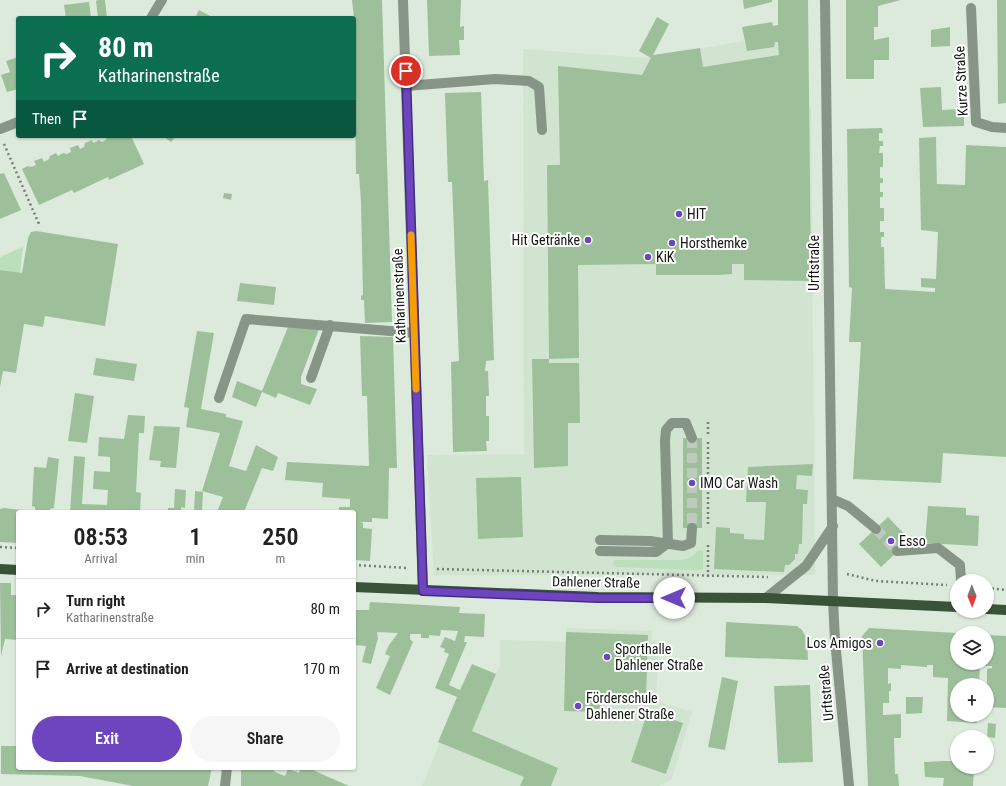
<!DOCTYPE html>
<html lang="en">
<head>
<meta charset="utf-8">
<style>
	body { margin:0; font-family:"Roboto Condensed",sans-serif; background:#f6f6f6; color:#222; height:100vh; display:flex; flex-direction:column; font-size:15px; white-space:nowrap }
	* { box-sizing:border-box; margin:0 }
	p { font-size:13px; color:#767676 }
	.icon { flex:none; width:22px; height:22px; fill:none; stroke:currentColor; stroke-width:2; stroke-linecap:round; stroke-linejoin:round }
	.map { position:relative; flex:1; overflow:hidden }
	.sheet { position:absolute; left:16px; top:510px; width:340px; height:260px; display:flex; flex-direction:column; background:#fff; border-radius:4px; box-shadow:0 1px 3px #0004 }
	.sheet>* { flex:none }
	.top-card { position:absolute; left:16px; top:16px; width:340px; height:122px; border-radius:4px; box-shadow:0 1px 3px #0004; background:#0b6e4f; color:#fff; overflow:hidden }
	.needle { width:26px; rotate:179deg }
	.tools { position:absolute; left:950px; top:574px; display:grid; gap:8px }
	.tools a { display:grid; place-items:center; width:44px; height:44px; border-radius:50%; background:#fff; box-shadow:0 1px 3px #0004; font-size:20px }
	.pin { position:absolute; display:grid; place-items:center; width:34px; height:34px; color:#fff; margin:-17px; border:2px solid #fff; border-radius:50%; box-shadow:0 1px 4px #0007 }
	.me { position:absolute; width:44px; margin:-22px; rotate:270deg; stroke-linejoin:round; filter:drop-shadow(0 0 3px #0008) }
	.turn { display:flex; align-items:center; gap:14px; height:84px; padding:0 16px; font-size:18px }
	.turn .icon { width:52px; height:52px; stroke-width:2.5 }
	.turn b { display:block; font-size:28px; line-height:34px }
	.then { display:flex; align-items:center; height:38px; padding:0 16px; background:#0003; gap:8px; font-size:15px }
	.eta { display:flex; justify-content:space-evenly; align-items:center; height:68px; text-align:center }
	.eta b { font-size:24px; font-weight:600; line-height:28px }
	.cta { display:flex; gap:8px; margin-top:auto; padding:8px 16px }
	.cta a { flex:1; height:46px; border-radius:24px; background:#6d46bf; color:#fff; font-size:16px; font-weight:600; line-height:46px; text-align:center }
	.cta a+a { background:#f6f6f6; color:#222 }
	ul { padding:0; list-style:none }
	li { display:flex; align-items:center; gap:12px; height:60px; padding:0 16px; border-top:1px solid #e0e0e0 }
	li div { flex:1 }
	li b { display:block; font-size:15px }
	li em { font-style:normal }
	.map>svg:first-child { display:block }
</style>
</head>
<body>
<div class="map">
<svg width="1006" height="786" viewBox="0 0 1006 786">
	<rect width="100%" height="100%" fill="#dceadc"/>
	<path fill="#d0e4cf" d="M743,41L806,44L808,107H811L815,575H434L427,455L524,454L523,49L646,58Z
		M567,628L651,631L652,641L659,640L656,701L692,712L672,779L659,786H422L441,740L464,749L500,665V640L568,642Z"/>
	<path fill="#bbdfba" d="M23,247L20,273L0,270V257Z
		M699,550L703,551V569L700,570L617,567L613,565L614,560H683L691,557Z"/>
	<path fill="#9dc09b" d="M98,0H105L107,18H98L96,1Z
		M352,0H382L392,322L365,323L364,300H361V296L363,295L361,202L359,174H356L354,18Z
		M427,0H461L460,27L464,26V40H459L460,55L429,56Z
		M743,0H772V2L744,9Z
		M778,0H808L811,281L744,280V264H732V274L718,275H656V264L578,265L579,358L549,359V363H579L580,423H568V466L534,468L532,359H549L547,165H560L558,66L642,75L651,58L639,51L657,17L669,24L653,55L700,48L703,67L779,55L778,42H775L774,47L747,51L742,27L772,22L773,26L778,25Z
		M846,0H901L878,6V27H874V40L889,37V60H874V79H846Z
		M997,0H1006V103L998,104Z
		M89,2L91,18H66L64,5Z
		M199,10L214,18H195Z
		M950,27V46L931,47V30Z
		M18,57V89L7,92L1,75L10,72L6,61Z
		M941,87L942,110L964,109V126L923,127L920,88Z
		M481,92L484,181L488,180L494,360L486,361L485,371H488L489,396H486V416H489V441H486L487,451L453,452L451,362L459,361L452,182H448L445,93Z
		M882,128L883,133H879V141H883V146H880L879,153H883V167H880V178H883V183H880V192H883V197H880V208H884V221H880V232H884V237H881V247H884L885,289L935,292V288L921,287V278L936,279L938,232L921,230L919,138L936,137L937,190V184L965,185L966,145L1006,147V457L943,453L941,483L853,479L861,342H849L852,288L849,287L847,129Z
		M105,136H131L144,164L109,180L108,177L74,193L72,190L39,205L22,169L28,166L31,167L36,165L34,161L42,158L44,162L49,159L50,156L56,153L58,156L63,153L67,154L71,152L70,148L78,145L80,149L84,147L85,143L92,140L93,143L99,140L102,142L107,139Z
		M163,136H176L171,142Z
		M4,173L21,210L0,219V174Z
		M224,193L232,194L231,200L223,198Z
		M36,231L118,244L105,326L45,316L43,327L24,324L16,373L3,371L0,387V270L22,273L28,238L31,232Z
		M240,283L276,287L274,305L237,301Z
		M288,327L319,329L301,377V384L317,389L310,405L278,393L276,398L262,392L256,407L232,397L237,381L262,391Z
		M197,331L214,333L201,409L226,414V417L243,421L229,466L246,471L256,445L278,457L273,471L262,468L244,512L241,510L240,512H217L223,497L202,491L220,433L186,427L189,408L184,407Z
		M360,336L393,337L397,468H389L388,519L372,518V522H360L363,523V528L372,529L370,561L354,560V512H339V507H350V499L322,497L323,483L285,480L287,462L369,466L367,396H362Z
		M96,358L137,364L134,381L93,375Z
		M75,393L94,396L87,443L68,441Z
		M128,415L145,416L144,433H139L136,492L141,493L140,512H70L74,456L85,457L82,504L107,505L108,490L93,489L94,471L110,472V457L98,456L99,437L124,439Z
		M154,426L180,427L176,468L160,467L161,461L149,460Z
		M683,438H702V528H683Z
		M48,457L59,459L54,508L50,509V512H35V507L32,506L34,467L46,468Z
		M813,464L812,476L797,475L796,489L808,490L807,504H803L802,544H799L798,554H795V559L789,565H785L784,572L714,569L716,527L730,528V533L744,534V539L764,540L766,502H746L748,467Z
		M521,477L523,537L478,539L476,478Z
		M175,489L186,490L185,508L181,507V512H168V508H174Z
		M195,491L203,492L202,512H194Z
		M928,506L966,508V515L979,516L978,546L925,543Z
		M4,508L22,510L18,512V543L0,542V509Z
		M888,517L910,540L881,567L859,544Z
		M0,583H11V595H18V640L5,639L1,656Z
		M370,602L460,607L459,613L485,614L484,637L465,636L464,642H467L449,685L460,690L472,664L496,674L472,731L558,768L551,786H520L524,777L438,742L457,697L435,688L449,654L444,652L445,649L440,647L445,637L455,641L458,631L441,630L440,636L429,635V638H421V634H410V639L413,642L390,695L376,688L390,656L385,654L389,645L398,633L377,632L378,638L371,664L362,662L366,646L354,645V610H369Z
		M726,622L797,626L802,630L807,639L808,660L725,657Z
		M869,628L957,633V663H987V635L1006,636V708L987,707V669L992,668V666H980L979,685H957V715H977V723L947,721L948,678L933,677V665H927V667L901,665V669L888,668V684L891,683V691H889V703H883V715L901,714V738H894L895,774H898L899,786H868L862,636Z
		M566,632L648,635L646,696L601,695L600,712L564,711Z
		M722,677L738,681L725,750L708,747Z
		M810,685L813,762L778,763L774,686Z
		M906,697H923L922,713L906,714Z
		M648,711L683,723L666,774L631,762Z
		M988,723L996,724L995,738L987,737Z
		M1,746H18V768H212L208,786H133L80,776L1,774Z
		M945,761H957V767H974L973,786H943L944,778L925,777L924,762Z
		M241,768H272L275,772L285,776L288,769L299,773L301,768H308L349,786H241Z"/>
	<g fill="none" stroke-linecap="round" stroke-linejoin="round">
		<path stroke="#becabe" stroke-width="10" stroke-dasharray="10 5" stroke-linecap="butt" d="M692,438V528
			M876,529L897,551"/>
		<path stroke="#767f76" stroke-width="2.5" stroke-dasharray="2 3" stroke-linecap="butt" d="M4,144L39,224
			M708,434V420
			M708,524V441
			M0,547L18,548
			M354,565L408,568
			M437,569L768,577
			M847,574L876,581L947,585
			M708,577V543
			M987,588L1006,590"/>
		<path stroke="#869585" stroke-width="10" d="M403,0L423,591
			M825,0L833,601L835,640L849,786
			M971,8L976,122L992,127L1006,128
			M151,18L162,0
			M406,86L495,79L529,81L539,87L542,130
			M0,129L18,122
			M311,378L330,325
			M219,398L246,319L414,333
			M832,499L848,506L876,529
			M600,540L650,541L683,546L691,543L692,528
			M600,551L656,552L668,543L665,441L666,430L672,423H686L692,438
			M897,551L938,548L960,565L961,581
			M766,598L806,566L833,526
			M225,786L227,768"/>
		<path stroke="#385338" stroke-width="10" d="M0,569L18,570
			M354,587L598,597L766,598L957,607
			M987,609L1006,610"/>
	</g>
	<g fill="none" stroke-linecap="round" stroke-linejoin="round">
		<g stroke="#472e7c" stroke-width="10">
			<path id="route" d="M406,71L423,591L598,598H674"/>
		</g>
		<use href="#route" stroke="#6d46bf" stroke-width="7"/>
		<path stroke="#f59e0b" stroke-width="7" d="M411,235L416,389"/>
	</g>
	<g fill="#6d46bf" stroke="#fff" stroke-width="1.5">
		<circle cx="679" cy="214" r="4"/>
		<circle cx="588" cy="240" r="4"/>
		<circle cx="672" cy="243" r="4"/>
		<circle cx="648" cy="257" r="4"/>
		<circle cx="692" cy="483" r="4"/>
		<circle cx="891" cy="541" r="4"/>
		<circle cx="880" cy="643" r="4"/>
		<circle cx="607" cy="657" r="4"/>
		<circle cx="578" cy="706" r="4"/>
	</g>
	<g text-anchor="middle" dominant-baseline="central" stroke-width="4" stroke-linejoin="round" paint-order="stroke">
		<g font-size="14" fill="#121712" stroke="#fff">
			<text transform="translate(961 81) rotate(-93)">Kurze Straße</text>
			<text transform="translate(814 263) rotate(-90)">Urftstraße</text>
			<text transform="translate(399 296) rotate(-92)">Katharinenstraße</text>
			<text transform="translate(596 582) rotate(1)">Dahlener Straße</text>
			<text transform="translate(826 693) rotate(-95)">Urftstraße</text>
		</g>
		<g font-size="14" fill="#121712" stroke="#fff" text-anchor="start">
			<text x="687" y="214">HIT</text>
			<text x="580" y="240" text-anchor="end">Hit Getränke</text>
			<text x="680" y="243">Horsthemke</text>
			<text x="656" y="257">KiK</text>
			<text x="700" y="483">IMO Car Wash</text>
			<text x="899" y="541">Esso</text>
			<text x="872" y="643" text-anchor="end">Los Amigos</text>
			<text x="615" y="649">Sporthalle<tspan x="615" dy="16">Dahlener Straße</tspan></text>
			<text x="586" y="698">Förderschule<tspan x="586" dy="16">Dahlener Straße</tspan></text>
		</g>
	</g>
</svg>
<div class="tools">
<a><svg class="needle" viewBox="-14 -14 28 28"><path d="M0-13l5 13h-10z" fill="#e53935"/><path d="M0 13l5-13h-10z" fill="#767676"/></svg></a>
<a><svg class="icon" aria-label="layers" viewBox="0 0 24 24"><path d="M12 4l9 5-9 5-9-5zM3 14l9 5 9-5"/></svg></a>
<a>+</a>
<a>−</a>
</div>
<div class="pin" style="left:406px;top:71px;background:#d93025"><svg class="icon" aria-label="arrive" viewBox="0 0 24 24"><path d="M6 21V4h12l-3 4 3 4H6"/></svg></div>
<svg class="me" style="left:674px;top:598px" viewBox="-20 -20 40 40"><circle r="19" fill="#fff"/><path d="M0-13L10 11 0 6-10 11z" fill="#6d46bf"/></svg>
<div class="top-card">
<div class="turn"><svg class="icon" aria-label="right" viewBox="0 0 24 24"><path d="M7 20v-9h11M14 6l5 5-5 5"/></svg><div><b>80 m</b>Katharinenstraße</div></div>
<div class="then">Then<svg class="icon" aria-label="arrive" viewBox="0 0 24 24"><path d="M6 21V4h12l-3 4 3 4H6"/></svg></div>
</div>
<section class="sheet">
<div class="eta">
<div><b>08:53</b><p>Arrival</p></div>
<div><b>1</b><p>min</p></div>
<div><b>250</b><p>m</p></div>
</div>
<ul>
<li><svg class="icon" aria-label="right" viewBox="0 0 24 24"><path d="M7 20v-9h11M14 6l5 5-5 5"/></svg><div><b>Turn right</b><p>Katharinenstraße</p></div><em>80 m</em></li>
<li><svg class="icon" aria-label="arrive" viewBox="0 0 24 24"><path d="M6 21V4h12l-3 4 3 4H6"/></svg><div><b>Arrive at destination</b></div><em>170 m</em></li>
</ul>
<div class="cta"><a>Exit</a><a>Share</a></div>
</section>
</div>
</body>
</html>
